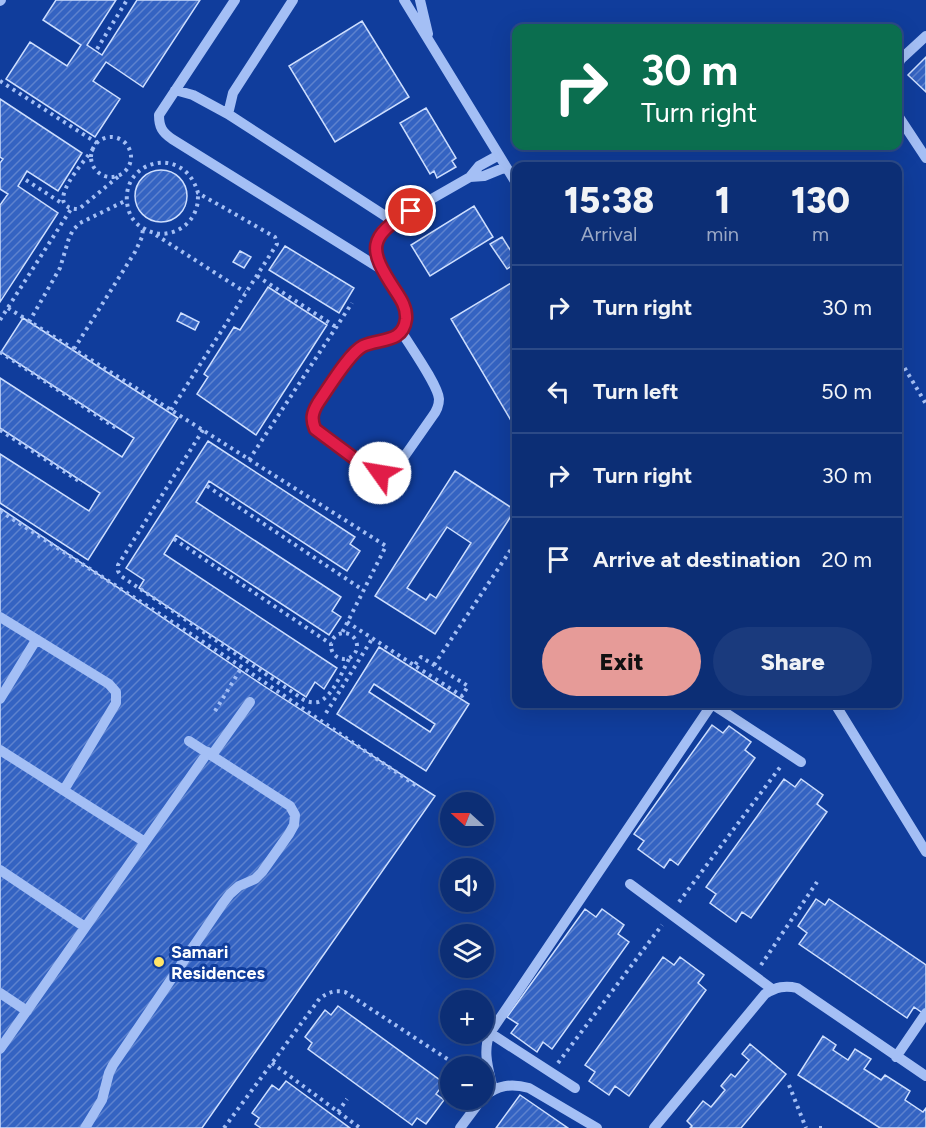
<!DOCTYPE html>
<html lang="en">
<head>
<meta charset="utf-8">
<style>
	body { margin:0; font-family:Figtree,sans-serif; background:#1a3a7d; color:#f1f3f6; height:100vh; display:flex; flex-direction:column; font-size:22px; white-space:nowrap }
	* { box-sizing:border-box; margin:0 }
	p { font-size:20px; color:#9aa8c5 }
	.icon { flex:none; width:33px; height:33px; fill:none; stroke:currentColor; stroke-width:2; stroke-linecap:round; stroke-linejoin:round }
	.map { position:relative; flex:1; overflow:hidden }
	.details { position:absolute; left:512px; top:162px; width:390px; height:546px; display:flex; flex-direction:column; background:#0c2e75; border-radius:12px; box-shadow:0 6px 24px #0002,0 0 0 2px #2c4a87 }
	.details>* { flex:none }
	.guide { position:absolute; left:512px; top:24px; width:390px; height:126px; border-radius:12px; box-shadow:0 6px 24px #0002,0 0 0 2px #2c4a87; background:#0b6e4f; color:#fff; overflow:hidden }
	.needle { width:39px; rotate:291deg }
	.tools { position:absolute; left:440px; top:792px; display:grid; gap:12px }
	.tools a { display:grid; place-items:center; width:54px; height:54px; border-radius:50%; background:#0c2e75; box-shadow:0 6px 24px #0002,0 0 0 2px #2c4a87; font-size:30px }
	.pin { position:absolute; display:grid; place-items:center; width:51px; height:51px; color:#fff; margin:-26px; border:3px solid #fff; border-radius:50%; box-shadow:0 2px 6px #0007 }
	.me { position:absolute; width:66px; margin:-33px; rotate:302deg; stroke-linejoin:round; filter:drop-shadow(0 0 4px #0008) }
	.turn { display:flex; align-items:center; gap:21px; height:126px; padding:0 30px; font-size:27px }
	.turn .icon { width:78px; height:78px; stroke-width:2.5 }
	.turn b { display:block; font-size:42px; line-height:51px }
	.eta { display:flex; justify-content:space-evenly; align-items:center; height:102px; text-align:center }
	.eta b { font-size:36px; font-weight:800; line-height:42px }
	.action { display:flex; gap:12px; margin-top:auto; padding:12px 30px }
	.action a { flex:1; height:69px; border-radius:36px; background:#e69b98; color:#111; font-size:24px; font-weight:800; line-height:69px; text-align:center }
	.action a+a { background:#1a3a7d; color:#f1f3f6 }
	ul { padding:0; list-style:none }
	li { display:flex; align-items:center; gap:18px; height:84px; padding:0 30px; border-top:2px solid #2c4a87 }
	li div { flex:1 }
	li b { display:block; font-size:22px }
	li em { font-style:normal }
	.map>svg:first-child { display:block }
</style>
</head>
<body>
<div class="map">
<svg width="926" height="1128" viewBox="0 0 926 1128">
	<defs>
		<pattern id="building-hatch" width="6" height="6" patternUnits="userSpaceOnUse" patternTransform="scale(1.5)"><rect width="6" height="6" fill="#3463c2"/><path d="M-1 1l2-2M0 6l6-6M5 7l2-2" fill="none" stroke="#5d82ce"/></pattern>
	</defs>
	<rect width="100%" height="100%" fill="#103d9c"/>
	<path fill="url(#building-hatch)" stroke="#cddefe" stroke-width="1.5" fill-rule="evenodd" d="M56,0H116L87,45L102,55L137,0H200L143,87L106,62L93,81L120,99L95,137L6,79L30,42L67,66L81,45L43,20Z
		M362,21L409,97L335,142L289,66Z
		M926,57V92L908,75Z
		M0,99L82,153L58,191L27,171L18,186L58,213L0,302V205L8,194L0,189V163L3,159L0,157Z
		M426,108L456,158L452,161L456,167L437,178L434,171L430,174L400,123Z
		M135 196a26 26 0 1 1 52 0a26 26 0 1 1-52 0Z
		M474,206L493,237L430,276L411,245Z
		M502,237L516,259V263L507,269L490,244Z
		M285,246L354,288L339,313L269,270Z
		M240,251L251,257L244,268L233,262Z
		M516,280V429L451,319Z
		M268,287L327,325L256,435L197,394L208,377L204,374L234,327L240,330Z
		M181,313L199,322L195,330L177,321Z
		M23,318L178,418L88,560L0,503V454L89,511L100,493L0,428V378L122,457L134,438L1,352Z
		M208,441L355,537L350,544L360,551L347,571L209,481L196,502L341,597L332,611L341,617L329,635L176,535L164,554L337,668L324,689L315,682L306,697L139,588L144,580L126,568Z
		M455,471L515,510L435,634L375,596ZM447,527L471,543L436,598L430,594L426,600L407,588Z
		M0,508L264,686L435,796L202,1128H0Z
		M379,647L469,704L426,771L337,714ZM374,684L435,724L430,732L369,692Z
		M712,725L723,733L729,726L751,742L745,750L755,758L678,865L670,859L664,868L638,849L644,841L634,834Z
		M784,779L795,787L801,779L823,795L817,804L827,812L751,918L742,912L736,922L710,903L716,894L706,887Z
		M816,899L825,905L829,899L926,965V1011L924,1014L914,1007L907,1018L799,944L807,933L798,926Z
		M585,909L596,917L602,909L624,925L618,934L629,942L552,1049L543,1042L537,1052L511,1033L518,1024L507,1017Z
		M663,957L674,965L680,957L704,975L698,983L706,990L629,1096L615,1086L609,1095L589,1081L595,1072L585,1065Z
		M338,1006L444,1083L436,1094L444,1100L426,1124L417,1118L412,1125L308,1049L312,1043L305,1037L325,1010L331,1015Z
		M823,1036L836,1045L833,1050L848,1060L855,1049L871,1059L864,1069L881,1080L885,1075L910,1091L905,1100L923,1112L926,1108V1128H880L798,1075Z
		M750,1044L786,1074L741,1128H690L692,1126L687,1121L703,1101L711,1107L725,1090L721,1086L731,1074L735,1077L749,1060L742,1054Z
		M286,1081L350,1128H261L255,1124L259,1118L252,1113L272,1085L279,1090Z
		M520,1095L568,1128H496Z"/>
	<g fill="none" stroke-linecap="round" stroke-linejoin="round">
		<path stroke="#a4bff5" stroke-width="4" stroke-dasharray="3 4.5" stroke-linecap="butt" d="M97,49L127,0
			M0,81L97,143
			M91 157a20 20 0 1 1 40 0a20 20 0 1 1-40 0Z
			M93,149C84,162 40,209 79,209L119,176
			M26,180L63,204
			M156,235L245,292
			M257,276L336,327
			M8,308L171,410L386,546L342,633
			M0,320L71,209
			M29,322L60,268L69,238L73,230L80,223L127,200
			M74,349L135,252L142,237L143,228
			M0,352L119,430
			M897,355L926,404
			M171,410L277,244L275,237L198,193C184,142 117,161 128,208C130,217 136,225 145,229C163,240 187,231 195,212C198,205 198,200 198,193
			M0,430L82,483
			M203,430L118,565V571L121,576L304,700C308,702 313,703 318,702C332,698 343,670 350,657
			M249,460L352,303
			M207,486L363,590
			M0,511L242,667L418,787
			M174,539L331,644
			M347,622L462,696L468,686L421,657L414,666
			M331 646a13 13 0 1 1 26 0a13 13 0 1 1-26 0Z
			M434,665L516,542
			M215,711L242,667
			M326,713L372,639
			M679,902L781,766
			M761,965L817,882
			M272,1063L360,1128
			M558,1063L662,925
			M789,1085L806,1128
			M338,1112L347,1099
			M224,1128L320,998C329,992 335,990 345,992L458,1066
			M819,1128H823"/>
		<path stroke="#a4bff5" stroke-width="10" d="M235,0L159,115C159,127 162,132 172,139L381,269
			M404,0L516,183
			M420,0L428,34
			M0,1L1,0
			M897,66L901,59L926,36
			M175,90L193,95L228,114L393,221
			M228,114L233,93L293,0
			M897,114L926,158
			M470,177L484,176L506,167
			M401,331C410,346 438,385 439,399C439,406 436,412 432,417L397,467C387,473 381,474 370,469L315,429L312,420L313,411L352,355C355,352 358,349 362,346C374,340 391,344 401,332C426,298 353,267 382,230C385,227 390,224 393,221L470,177L479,166L499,155
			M0,617L109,684L116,692V703L64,790
			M0,699L36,640
			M835,704L926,852
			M0,750L145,842
			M212,755L250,702
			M0,870L85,927
			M630,884L772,989
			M0,993L27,1011
			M490,1033L575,1088
			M0,1049L208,752
			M896,1057L926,1013
			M493,1090C489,1070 482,1052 490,1033L712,704L801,762
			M483,1097C498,1085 511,1083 529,1088L597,1128
			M85,1128L102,1100L109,1073L113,1065L223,903L230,894L239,886L255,879L262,872L289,834L294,825L295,815L290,806L189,741
			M460,1128L481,1100
			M654,1128L765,994C776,987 785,985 797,988L926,1076"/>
	</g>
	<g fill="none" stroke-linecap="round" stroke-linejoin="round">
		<g stroke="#92132f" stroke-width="15">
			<path id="route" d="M380,473L370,470L315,429C311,419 312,413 318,403C328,389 349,353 363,346C379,338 403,344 406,319C407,308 401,299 395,290C368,249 367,237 411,211"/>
		</g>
		<use href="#route" stroke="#e11d48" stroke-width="10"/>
	</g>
	<circle fill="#ffe468" stroke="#103d9c" stroke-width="2" cx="159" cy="962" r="6"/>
	<g text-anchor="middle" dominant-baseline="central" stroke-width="6" stroke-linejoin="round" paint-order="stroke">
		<g font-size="18" font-weight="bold" fill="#fff" stroke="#103d9c" text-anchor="start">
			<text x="171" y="952">Samari<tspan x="171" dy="21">Residences</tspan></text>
		</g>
	</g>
</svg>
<div class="tools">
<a><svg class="needle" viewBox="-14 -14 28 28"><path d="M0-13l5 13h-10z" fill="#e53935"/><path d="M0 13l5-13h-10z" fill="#9aa8c5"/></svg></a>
<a><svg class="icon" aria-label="sound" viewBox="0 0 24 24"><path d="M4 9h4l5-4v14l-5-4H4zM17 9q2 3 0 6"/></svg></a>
<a><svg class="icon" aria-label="layers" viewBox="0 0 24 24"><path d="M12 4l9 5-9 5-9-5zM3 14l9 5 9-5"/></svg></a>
<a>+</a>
<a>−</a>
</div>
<div class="pin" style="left:411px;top:211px;background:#d93025"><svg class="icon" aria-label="arrive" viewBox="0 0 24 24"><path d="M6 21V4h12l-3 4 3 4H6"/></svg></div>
<svg class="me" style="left:380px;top:473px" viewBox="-20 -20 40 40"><circle r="19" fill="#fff"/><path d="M0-13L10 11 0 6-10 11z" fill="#e11d48"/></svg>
<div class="guide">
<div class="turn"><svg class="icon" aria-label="right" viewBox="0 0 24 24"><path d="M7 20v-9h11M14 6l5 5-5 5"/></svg><div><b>30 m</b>Turn right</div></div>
</div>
<section class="details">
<div class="eta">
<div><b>15:38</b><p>Arrival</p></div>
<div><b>1</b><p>min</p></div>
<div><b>130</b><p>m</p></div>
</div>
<ul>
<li><svg class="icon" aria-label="right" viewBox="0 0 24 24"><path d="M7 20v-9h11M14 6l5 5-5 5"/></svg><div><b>Turn right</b></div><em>30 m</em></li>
<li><svg class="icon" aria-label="left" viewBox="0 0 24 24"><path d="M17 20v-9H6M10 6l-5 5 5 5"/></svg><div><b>Turn left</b></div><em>50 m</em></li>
<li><svg class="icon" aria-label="right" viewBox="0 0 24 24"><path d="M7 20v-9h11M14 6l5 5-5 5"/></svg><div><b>Turn right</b></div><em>30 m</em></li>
<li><svg class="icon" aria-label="arrive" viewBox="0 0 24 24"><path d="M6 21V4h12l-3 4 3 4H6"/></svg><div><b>Arrive at destination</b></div><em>20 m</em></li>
</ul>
<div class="action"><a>Exit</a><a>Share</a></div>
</section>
</div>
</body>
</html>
